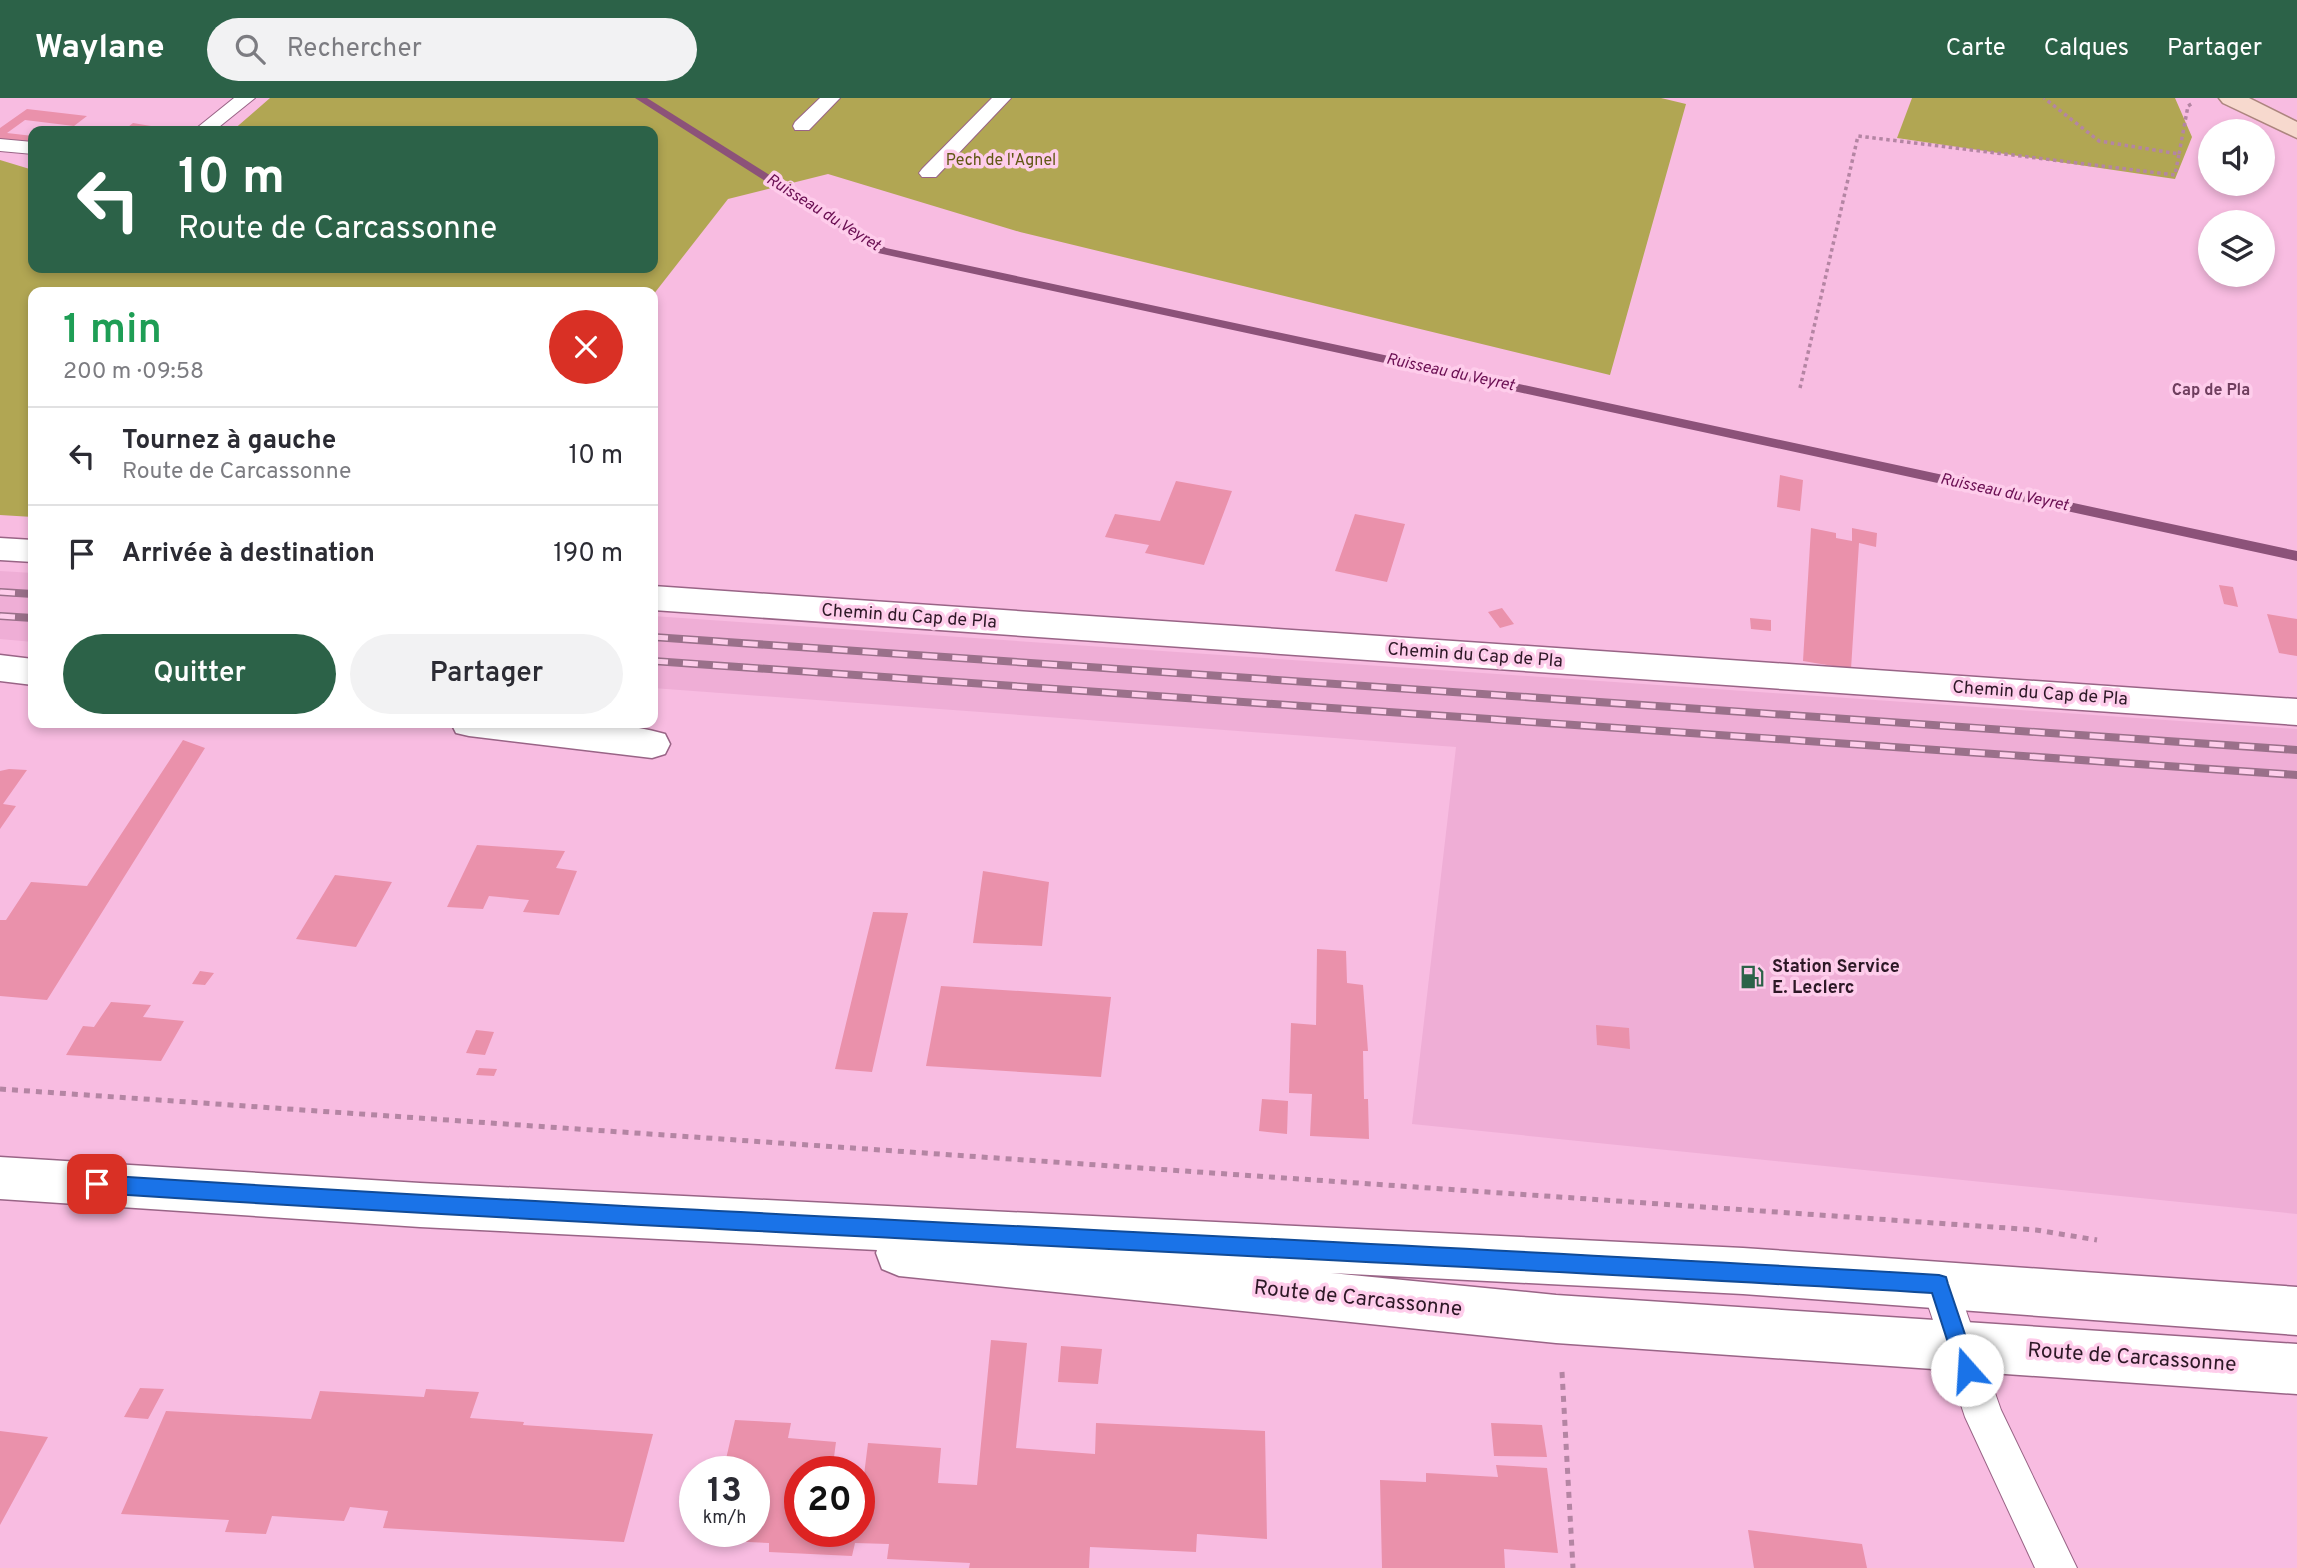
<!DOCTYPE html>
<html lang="fr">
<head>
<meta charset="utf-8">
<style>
	body { margin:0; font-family:Overpass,sans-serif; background:#f2f2f3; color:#2b2b33; height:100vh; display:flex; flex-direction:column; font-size:26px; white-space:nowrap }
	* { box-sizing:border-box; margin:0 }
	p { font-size:23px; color:#7c7c81 }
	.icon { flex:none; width:38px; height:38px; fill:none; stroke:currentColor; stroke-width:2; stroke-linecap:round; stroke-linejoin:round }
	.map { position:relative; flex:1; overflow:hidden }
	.details { position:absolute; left:28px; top:189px; width:630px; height:441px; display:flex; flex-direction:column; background:#fff; border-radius:14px; box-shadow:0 4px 10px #0003 }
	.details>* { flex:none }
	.top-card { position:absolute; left:28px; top:28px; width:630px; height:147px; border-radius:14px; box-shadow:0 4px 10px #0003; background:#2c6248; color:#fff; overflow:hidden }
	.buttons { position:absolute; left:2198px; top:21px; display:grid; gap:14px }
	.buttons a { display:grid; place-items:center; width:77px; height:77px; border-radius:50%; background:#fff; box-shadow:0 4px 10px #0003; font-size:35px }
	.speed { position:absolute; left:679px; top:1358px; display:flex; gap:14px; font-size:35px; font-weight:700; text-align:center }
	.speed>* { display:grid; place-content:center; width:91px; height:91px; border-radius:50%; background:#fff; box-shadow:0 4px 10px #0003; line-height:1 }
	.speed small { font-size:18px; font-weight:400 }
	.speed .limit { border:10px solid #d22; background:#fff; color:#111 }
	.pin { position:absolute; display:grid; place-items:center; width:60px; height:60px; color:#fff; margin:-30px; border-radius:14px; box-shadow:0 4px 10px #0006 }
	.me { position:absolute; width:77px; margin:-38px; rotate:341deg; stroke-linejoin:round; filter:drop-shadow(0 0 5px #0008) }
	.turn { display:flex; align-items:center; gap:24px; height:147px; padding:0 35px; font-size:32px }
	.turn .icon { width:91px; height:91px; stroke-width:2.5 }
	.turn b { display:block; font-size:49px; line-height:60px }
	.round { display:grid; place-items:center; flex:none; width:74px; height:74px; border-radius:37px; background:#f2f2f3 }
	.summary { display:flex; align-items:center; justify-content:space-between; height:119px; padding:0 35px }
	h1 { font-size:42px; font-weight:600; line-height:52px; color:#1e9e55 }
	.cta { display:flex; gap:14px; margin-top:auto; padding:14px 35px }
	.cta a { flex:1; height:80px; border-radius:42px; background:#2c6248; color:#fff; font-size:28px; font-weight:600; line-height:80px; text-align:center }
	.cta a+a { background:#f2f2f3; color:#2b2b33 }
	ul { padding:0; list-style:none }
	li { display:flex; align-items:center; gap:21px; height:98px; padding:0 35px; border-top:2px solid #e1e1e2 }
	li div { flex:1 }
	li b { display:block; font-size:26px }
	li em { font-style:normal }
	header { display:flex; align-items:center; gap:42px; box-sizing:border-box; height:98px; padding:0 35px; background:#2c6248; color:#fff }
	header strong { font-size:33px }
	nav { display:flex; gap:38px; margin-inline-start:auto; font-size:24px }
	.search { width:490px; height:63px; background:#f2f2f3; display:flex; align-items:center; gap:18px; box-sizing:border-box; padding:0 24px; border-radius:38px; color:#7c7c81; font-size:26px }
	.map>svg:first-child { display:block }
</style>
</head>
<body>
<header>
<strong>Waylane</strong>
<div class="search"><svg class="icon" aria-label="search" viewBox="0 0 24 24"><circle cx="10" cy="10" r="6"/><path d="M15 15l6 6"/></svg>Rechercher</div>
<nav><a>Carte</a><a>Calques</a><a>Partager</a></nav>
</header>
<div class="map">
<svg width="2297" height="1470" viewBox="0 0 2297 1470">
	<rect width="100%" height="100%" fill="#f8bce1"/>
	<path fill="#efaed6" d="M0,473L33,475V544L0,541Z
		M653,518L2297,631V1116L1412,1026L1456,649L653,590Z"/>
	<path fill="#b1a653" d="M270,0H1661L1686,6L1610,277L1020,134L828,76L728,101L653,197V194H33V419L0,417V62L33,72V170H653V33H232Z
		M1912,0H2175L2192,39L2175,81L1897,40Z"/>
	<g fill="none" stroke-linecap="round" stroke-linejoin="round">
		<path fill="#8c5279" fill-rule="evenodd" d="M635,0H647L886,150L2297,453V463L878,155Z"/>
	</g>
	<path fill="#ea91ab" d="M27,11L87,18L74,28L25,22L7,35L33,38V45L0,41V30Z
		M133,25L175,32V33H123Z
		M1780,377L1803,382L1800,413L1777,409Z
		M1176,383L1232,393L1204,467L1145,455L1149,447L1105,439L1115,416L1160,423Z
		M1355,416L1405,426L1387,484L1335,473Z
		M1811,430L1836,435V440L1852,443V430L1877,435L1876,449L1859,445L1851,571L1803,563Z
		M2219,487L2233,489L2238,509L2224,506Z
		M1502,510L1514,526L1500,530L1488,514Z
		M2267,516L2297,521V558L2279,555Z
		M1750,520L1771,522V533L1751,531Z
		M183,642L205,650L47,902L0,898V822H6L31,784L87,788Z
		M9,671L27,672L3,706L16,708L0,731V673Z
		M477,747L565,753L556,770L577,773L559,817L523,814L529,802L489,798L483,811L447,809Z
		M983,773L1049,784L1042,848L973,845Z
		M335,777L392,784L356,849L296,841Z
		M873,814L908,815L872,974L835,971Z
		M1317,851L1346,853L1347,885L1363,887L1368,953H1363L1364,1001H1368L1369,1041L1310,1038L1312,996L1289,995L1291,925L1316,927Z
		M200,873L214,875L205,887L192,886Z
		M941,888L1111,899L1101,979L926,968Z
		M111,904L151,907L143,919L184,923L161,963L66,957L83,928L94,929Z
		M1596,927L1629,930L1630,951L1597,947Z
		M476,932L494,934L485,957L466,955Z
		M479,970L497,971L494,978L476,977Z
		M1262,1001L1288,1003L1287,1036L1259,1033Z
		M991,1242L1027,1245L1016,1350L1095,1356L1096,1325L1265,1333L1267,1441L1197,1436L1196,1454L1090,1449L1089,1470H969L970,1465L887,1461L889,1446L855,1445L852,1458L769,1454V1445L708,1442L709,1433H754V1374H723L735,1322L791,1325L788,1340L836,1344L832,1374H800V1433H859V1376L864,1377L868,1345L941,1350L938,1385L977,1387Z
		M1061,1248L1102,1251L1098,1286L1058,1284Z
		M140,1290L164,1291L148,1321L124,1319Z
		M426,1291L479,1294L470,1320L524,1324L523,1327L653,1336L624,1444L383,1430L388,1413L350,1409L344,1423L272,1418L266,1436L225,1434L229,1422L121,1416L166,1313L311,1321L320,1293L424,1299Z
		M1491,1325L1542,1327L1547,1359L1494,1358Z
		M0,1333L48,1339L0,1427Z
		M1496,1367L1547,1370L1558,1455L1504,1451L1505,1470H1382L1380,1382L1426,1384V1375L1498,1379Z
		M1748,1432L1862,1446L1867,1470H1754Z"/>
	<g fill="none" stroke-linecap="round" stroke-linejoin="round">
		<g stroke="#996486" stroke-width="2">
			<path id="service" d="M234,0H255L214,33H193Z
				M820,0H840L809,32H795L793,28L795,24Z
				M992,0H1011L936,79H922L919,75L922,71Z
				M0,41L33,44V56L0,53Z
				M1939,1168L1952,1173L2001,1312L2077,1470H2035L1965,1319L1921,1186L1926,1173Z"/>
		</g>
		<g stroke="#996486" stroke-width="3">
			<path id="minor" d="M0,440L33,442V464L0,462Z
				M653,488L2297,601V627L653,512Z
				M0,557L33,561V587L0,583Z
				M451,625C510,622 609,619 665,636L670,646L665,656L652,660L469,638L456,635Z"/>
		</g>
		<g stroke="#996486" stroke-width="3">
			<path id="secondary" d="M0,1059L420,1085L1743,1150L2297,1189V1237L1743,1196L1331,1175L1556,1197L2297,1246V1296L1556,1245L899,1178L882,1171L876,1155L877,1152L420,1129L0,1101Z"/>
		</g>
		<g stroke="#ac857e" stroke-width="3">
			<path id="primary" d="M2219,0H2249L2297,24V40L2223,5Z"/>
		</g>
		<path stroke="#b485a3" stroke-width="3.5" stroke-dasharray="3.5 3.5" stroke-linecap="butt" d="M2179,56L2188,8L2193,5
			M1800,290L1858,38L2175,77L2179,56L2099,43L2044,0"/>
		<path stroke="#b485a3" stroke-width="5" stroke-dasharray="6 6" stroke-linecap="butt" d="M0,991L2036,1132L2097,1142
			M1562,1274L1573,1470"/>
		<use href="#service" fill="#fff" fill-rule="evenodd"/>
		<use href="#minor" fill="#fff" fill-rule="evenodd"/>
		<use href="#secondary" fill="#fff" fill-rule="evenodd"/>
		<use href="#primary" fill="#f7d9ce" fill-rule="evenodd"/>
		<g stroke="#9a708a" stroke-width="8">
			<path id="rail" d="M0,494L33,496
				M0,518L33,520
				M653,539L2297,652
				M653,563L2297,677"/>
		</g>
		<use href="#rail" stroke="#fecdeb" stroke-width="5" stroke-dasharray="15" stroke-linecap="butt"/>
	</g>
	<path fill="#1a73e8" stroke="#114b97" stroke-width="2" d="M97,1077C710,1117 1325,1140 1939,1177L1946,1179L1948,1186L1977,1272L1974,1279L1967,1282L1959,1279L1932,1195C1320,1158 708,1135 97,1095L90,1092L87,1086L90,1080Z"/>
	<defs>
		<g id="fuel-bare" transform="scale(1.89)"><path d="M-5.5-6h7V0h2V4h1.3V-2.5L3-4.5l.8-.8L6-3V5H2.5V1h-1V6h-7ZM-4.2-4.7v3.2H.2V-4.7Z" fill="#2c6248" stroke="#fecdeb" stroke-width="2.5" paint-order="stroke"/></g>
	</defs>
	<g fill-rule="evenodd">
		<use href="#fuel-bare" x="1752" y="879"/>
	</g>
	<g text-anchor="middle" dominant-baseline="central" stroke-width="7" stroke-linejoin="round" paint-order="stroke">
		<g font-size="16" fill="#615714" stroke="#fecdeb">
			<text x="1001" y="63">Pech de l'Agnel</text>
		</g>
		<g font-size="16" font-style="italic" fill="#6a0e52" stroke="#fecdeb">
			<text transform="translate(823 115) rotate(32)">Ruisseau du Veyret</text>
			<text transform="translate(1450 275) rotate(12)">Ruisseau du Veyret</text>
			<text transform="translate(2004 395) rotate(12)">Ruisseau du Veyret</text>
		</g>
		<g font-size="16" font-weight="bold" fill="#6f3e5e" stroke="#fecdeb">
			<text x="2211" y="293">Cap de Pla</text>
		</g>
		<g font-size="18" fill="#2d1826" stroke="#fecdeb">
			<text transform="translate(909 519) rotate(4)">Chemin du Cap de Pla</text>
			<text transform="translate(1475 558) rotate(4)">Chemin du Cap de Pla</text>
			<text transform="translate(2040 596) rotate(4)">Chemin du Cap de Pla</text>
		</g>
		<g font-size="18" font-weight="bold" fill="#2d1826" stroke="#fecdeb" text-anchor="start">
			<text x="1772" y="869">Station Service<tspan x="1772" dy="21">E. Leclerc</tspan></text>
		</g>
		<g font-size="21" fill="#2d1826" stroke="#fecdeb">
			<text transform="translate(1358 1201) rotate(6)">Route de Carcassonne</text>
			<text transform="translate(2132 1260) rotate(4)">Route de Carcassonne</text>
		</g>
	</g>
</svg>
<div class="buttons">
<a><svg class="icon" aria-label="sound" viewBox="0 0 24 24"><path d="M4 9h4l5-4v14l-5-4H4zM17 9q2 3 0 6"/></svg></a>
<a><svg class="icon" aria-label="layers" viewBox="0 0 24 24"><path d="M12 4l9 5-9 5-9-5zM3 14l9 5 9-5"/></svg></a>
</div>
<div class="speed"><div>13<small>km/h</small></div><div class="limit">20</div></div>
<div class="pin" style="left:97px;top:1086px;background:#d93025"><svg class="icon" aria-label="arrive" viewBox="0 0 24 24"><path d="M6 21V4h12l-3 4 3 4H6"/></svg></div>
<svg class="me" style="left:1967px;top:1272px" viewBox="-20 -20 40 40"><circle r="19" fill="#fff"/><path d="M0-13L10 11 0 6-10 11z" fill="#1a73e8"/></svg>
<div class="top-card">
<div class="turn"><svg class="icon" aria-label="left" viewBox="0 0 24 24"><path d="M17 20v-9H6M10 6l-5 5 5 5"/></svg><div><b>10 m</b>Route de Carcassonne</div></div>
</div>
<section class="details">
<div class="summary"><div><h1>1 min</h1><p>200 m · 09:58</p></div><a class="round" style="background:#d93025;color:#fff"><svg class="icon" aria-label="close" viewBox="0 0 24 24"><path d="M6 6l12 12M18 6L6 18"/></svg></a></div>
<ul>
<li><svg class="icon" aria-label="left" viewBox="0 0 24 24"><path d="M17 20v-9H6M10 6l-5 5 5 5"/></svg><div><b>Tournez à gauche</b><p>Route de Carcassonne</p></div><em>10 m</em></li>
<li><svg class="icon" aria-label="arrive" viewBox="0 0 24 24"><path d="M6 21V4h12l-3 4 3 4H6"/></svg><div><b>Arrivée à destination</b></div><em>190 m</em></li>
</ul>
<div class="cta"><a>Quitter</a><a>Partager</a></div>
</section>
</div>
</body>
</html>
